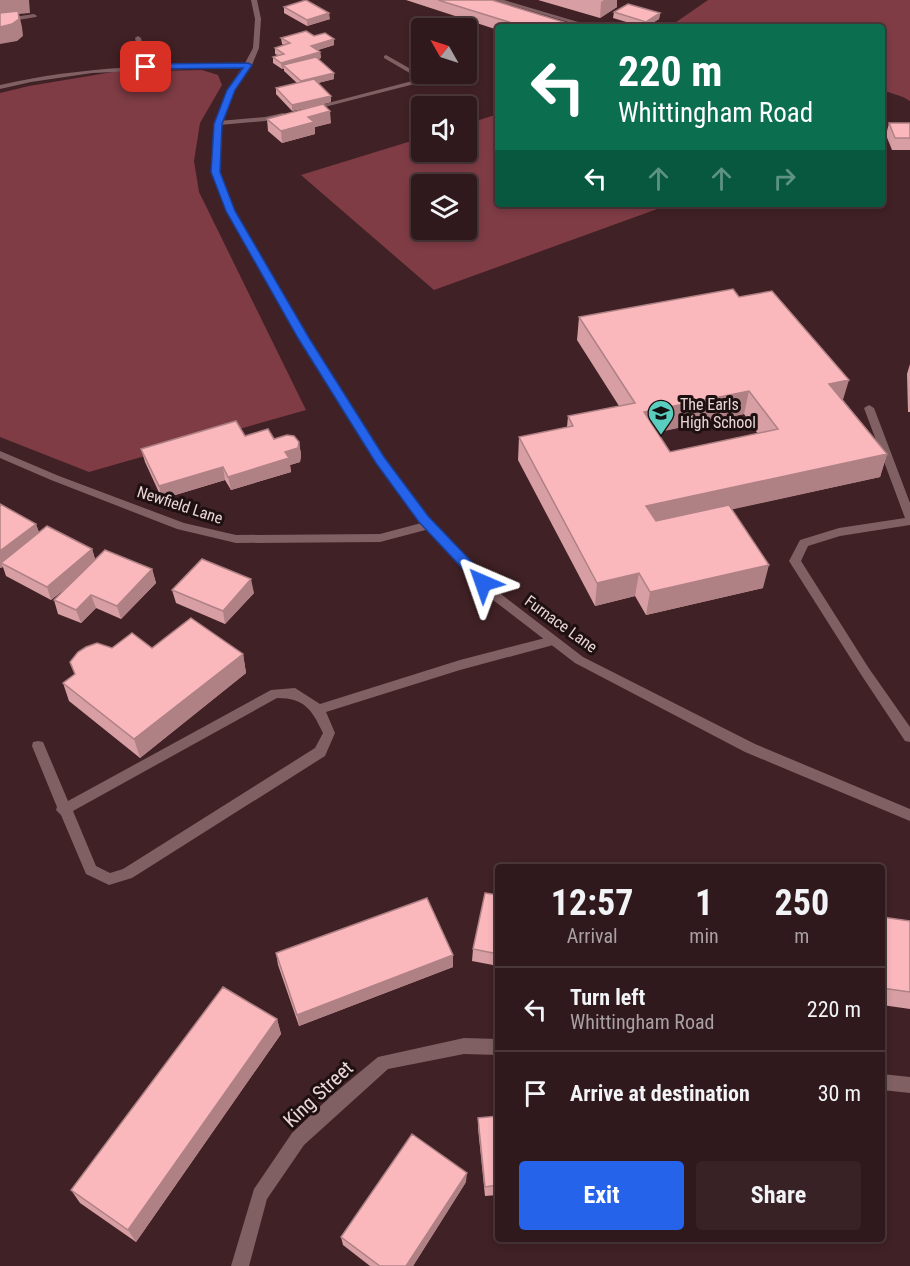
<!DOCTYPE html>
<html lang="en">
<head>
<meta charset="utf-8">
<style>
	body { margin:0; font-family:"Roboto Condensed",sans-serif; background:#382225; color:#f1f3f6; height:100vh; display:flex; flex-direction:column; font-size:22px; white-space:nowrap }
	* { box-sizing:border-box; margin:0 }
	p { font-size:20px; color:#a8a0a3 }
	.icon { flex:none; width:33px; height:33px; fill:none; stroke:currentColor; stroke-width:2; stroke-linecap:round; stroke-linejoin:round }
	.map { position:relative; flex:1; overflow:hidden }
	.side { position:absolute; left:495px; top:864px; width:390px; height:378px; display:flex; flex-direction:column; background:#30191c; border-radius:6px; box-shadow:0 3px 9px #0003,0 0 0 2px #4b383b }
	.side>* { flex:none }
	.hud { position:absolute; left:495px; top:24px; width:390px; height:183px; border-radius:6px; box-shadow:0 3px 9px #0003,0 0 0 2px #4b383b; background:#0b6e4f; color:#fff; overflow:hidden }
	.needle { width:39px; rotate:309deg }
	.fabs { position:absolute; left:411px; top:18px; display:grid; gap:12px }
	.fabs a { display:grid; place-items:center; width:66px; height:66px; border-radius:6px; background:#30191c; box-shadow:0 3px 9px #0003,0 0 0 2px #4b383b; font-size:30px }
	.pin { position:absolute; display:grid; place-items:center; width:51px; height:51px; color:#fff; margin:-26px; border-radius:12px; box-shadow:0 3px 9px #0006 }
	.me { position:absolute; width:66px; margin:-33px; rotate:317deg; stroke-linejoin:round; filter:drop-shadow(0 0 4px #0008) }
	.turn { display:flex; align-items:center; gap:21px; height:126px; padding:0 24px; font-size:27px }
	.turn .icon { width:78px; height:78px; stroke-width:2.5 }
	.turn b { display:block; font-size:42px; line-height:51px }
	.lanes { display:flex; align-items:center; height:57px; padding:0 24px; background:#0003; justify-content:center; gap:30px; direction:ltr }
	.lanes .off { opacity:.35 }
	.eta { display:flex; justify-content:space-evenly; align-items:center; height:102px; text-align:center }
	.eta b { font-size:36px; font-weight:700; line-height:42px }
	.primary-button { display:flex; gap:12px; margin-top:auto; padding:12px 24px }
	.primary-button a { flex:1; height:69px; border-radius:6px; background:#2563eb; color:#fff; font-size:24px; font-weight:700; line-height:69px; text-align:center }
	.primary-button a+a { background:#382225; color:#f1f3f6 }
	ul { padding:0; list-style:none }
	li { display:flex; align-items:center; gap:18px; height:84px; padding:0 24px; border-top:2px solid #4b383b }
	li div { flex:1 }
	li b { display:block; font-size:22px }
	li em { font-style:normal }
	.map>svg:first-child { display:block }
</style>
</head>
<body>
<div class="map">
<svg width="910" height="1266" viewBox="0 0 910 1266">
	<rect width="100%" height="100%" fill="#402125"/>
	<path fill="#7f3c45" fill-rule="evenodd" d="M708,0H910V101L903,97L882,90V27H669Z
		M202,70L218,75L222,85L200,123L194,161L199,192L306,410L89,472L0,437V93L29,86L113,72Z
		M498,114V204H671L434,290L301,175L421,138L422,152H466L467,124ZM422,184H466V230H422Z"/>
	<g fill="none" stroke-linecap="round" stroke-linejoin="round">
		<path fill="#816063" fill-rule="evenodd" d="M34,14L37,16L36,17L0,23V19Z
			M138,36L141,38L148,68L142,67L135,38Z
			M386,55L430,80L309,111L305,109L420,79L384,58V56Z
			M283,113L287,115L286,117L265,121L219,125L215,123L219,121L265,117Z
			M869,405L874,408L910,503V525L840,536L808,546L801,561L868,667L910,727V742L905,741L860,673L789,561L800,540L839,528L905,518L864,408Z
			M553,636L557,638L559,641L557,644L460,670L326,712L335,733L325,756L132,878L109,885L86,874L61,815L56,810L57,807L32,746L33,742L38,741L43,742L68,801L271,690L295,688L320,704L460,660ZM277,698C305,698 312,710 323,733L315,748L123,869L110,873L96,866L73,811Z"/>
		<path fill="#816063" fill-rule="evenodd" d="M494,0H504L595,27H585Z
			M248,63L250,64V66L92,73L31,82L0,89V85C82,66 164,65 248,63Z
			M0,451L59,476L184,523L236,535L380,534L429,521L435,525L433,528L380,542L236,543L177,529L51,480L0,458Z
			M464,1038L498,1039V1055L464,1054L388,1069L304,1145L267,1199L249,1266H231L254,1189L292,1133L331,1096L378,1057Z
			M882,1074L910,1077V1093L882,1090Z"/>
		<path fill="#816063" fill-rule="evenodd" d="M251,0H257L261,19L259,48L252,65L235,90L222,125L220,172L234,211L309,338L384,458L427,516L501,594L583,657L755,744L910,809V821L745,752L575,663L493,600L419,522L376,462L299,338L226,211L212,172L214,125L227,90L244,65L253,48L255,19Z"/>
	</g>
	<path fill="#d79ea3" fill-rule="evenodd" d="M406,0H492L573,27H498V30Z
		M538,0H617V7L600,18Z
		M284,7L330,19L307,26L284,13Z
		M614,12L660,13L659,19L646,27H643L613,18Z
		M314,36L334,45L318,50L320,52L321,58L318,59L334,79L318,83L331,96V102L323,104L331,123L315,127V134L282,143L268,131L267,119L312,107L292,111L276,94V88L297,83L284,71V69H282L273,63V57L278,55L275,54V48L284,45L282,44L281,38Z
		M889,123H910V150H892L886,135Z
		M739,297L843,400L887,454L880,477L732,509L763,588L646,615L635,596L595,606L518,460L519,437L567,427L568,416L619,406L577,340L579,317ZM744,414L758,434L670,452L657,432Z
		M910,364V412H908L907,374Z
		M245,436L299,442L301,455L300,462L290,465L291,472L231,490L225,480L162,499L145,462L141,449Z
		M0,504L39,532L92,549L95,559L152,569L156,583L121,619L96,608L81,623L58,614L54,600L66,588L51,600L6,576L3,567L0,568Z
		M172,590L254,593L225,624L176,603Z
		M152,648L243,654L246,673L140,758L69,701L63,683Z
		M498,895V966L472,961L473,949Z
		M882,917L910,921V1009L882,1005Z
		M276,953L453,955V967L299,1026L278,965Z
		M277,1019L281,1034L136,1242L80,1203L71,1190Z
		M498,1116V1195L485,1196L478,1128V1118Z
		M466,1182L413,1266H370L343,1245L341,1237Z"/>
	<path fill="#af8184" d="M0,0H29L30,13L19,14L22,27L23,36L17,41L0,44Z
		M604,0H617V7L600,18L601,2Z
		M329,13L330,19L307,26V20Z
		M660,13L659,19L645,27L646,22Z
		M334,39V45L312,52L311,46Z
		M320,52L321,58L286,68L283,65L284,69H282L281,63Z
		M334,73V79L301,87V81Z
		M331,96V102L292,111V105Z
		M330,111L331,123L315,127V134L282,143L281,131L308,117Z
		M849,380L842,403L829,384Z
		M749,391L744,414L641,436L644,412Z
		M299,442L301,455L300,462L290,465L291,472L231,490L228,477L285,452Z
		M887,454L880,477L643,529L646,506Z
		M223,467L225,480L162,499L159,486Z
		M36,524L41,537L1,563L3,567L0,568V551Z
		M92,549L96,562L51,600L47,587Z
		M769,565L763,588L646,615L650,592Z
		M152,569L156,583L121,619L117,606Z
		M639,573L635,596L595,606L597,583Z
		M251,579L254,593L225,624L223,611Z
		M91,595L96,608L81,623L76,610Z
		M243,654L246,673L140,758L134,739Z
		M453,955V967L299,1026L297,1015Z
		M277,1019L281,1034L136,1242L128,1230Z
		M467,1173L466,1182L413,1266H406Z"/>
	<path fill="#fab8bd" stroke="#af8184" stroke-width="1.5" fill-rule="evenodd" d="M306,0L329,13L307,20L284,7Z
		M438,0H492L573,25L569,27H525Z
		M628,4L660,13L646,22L614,12Z
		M18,11L19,19L12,24L0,27V13Z
		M306,31L314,36L325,33L334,39L311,46L320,52L281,63L273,57L284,54L275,48L290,43L281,38Z
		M316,57L334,73L301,81L283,65Z
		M314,79L331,96L292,105L276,88Z
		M323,104L330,111L308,117L314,122L281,131L267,119Z
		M889,123H910V138H895Z
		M733,289L739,297L772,291L849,380L829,384L887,454L646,506L656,521L729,505L769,565L650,592L639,573L597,583L519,437L573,426L568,416L635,403L579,317ZM749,391L778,429L670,452L644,412Z
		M236,421L245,436L268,429L274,439L287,435L294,436L299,442L298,448L285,452L289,458L228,477L223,467L159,486L141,449Z
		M0,504L36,524L0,551Z
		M47,526L92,549L47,587L1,563Z
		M105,550L152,569L117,606L91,595L76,610L54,600Z
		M202,559L251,579L223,611L172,590Z
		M191,618L243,654L134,739L63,683L75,674L70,662L78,652L86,647L97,643L112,648L132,633L152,648Z
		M485,893L498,895V954L473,949Z
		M427,898L453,955L297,1015L276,953Z
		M882,917L910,921V992L882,988Z
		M223,987L277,1019L128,1230L71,1190Z
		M498,1116V1185L485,1187L478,1118Z
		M412,1134L467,1173L406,1266H380L341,1237Z"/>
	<path fill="#2563eb" stroke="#184099" stroke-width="1.5" d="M248,63L252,65L235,90L222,124L220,172L235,211L309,338L384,457L428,516L488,579L490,583L488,586H479L419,522L376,463L298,338L226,211L211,172L214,124L227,90L243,68L146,69L142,67L146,64Z"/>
	<defs>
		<g id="school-pin" transform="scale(1.35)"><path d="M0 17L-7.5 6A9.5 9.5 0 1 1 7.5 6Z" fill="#59cebe" stroke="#1e1011"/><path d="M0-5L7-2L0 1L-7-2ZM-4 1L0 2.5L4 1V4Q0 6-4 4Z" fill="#111"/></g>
	</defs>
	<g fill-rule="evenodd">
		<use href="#school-pin" x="661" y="413"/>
	</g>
	<g text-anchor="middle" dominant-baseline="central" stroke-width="6" stroke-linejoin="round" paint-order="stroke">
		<g font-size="16" fill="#ebd6d7" stroke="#1e1011" text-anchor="start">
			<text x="680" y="404">The Earls<tspan x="680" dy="18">High School</tspan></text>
		</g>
		<g font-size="16" fill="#ebd6d7" stroke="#1e1011">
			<text transform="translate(180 505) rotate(18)">Newfield Lane</text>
			<text transform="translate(561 624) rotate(36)">Furnace Lane</text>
		</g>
		<g font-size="20" fill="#ebd6d7" stroke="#1e1011">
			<text transform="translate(318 1094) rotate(-43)">King Street</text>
		</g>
	</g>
</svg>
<div class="fabs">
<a><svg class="needle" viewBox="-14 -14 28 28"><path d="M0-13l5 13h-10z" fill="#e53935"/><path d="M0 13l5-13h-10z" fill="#a8a0a3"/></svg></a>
<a><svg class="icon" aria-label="sound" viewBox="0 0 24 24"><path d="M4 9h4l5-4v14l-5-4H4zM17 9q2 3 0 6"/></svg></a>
<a><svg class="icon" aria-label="layers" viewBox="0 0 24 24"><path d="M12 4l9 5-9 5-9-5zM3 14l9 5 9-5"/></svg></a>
</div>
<div class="pin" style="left:146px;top:67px;background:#d93025"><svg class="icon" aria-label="arrive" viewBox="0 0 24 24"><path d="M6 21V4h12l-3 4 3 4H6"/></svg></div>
<svg class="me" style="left:483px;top:583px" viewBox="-20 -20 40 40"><path d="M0-17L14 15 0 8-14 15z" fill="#2563eb" stroke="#fff" stroke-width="4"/></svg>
<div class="hud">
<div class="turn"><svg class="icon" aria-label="left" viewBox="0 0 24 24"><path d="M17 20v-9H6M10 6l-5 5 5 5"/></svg><div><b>220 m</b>Whittingham Road</div></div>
<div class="lanes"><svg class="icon" aria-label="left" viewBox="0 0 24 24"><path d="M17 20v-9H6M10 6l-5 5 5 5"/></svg><svg class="icon off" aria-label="ahead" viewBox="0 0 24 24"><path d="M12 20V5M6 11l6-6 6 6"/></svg><svg class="icon off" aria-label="ahead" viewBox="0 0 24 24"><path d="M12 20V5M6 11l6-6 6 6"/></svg><svg class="icon off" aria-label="right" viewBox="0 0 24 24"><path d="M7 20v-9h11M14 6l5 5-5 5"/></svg></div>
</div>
<section class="side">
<div class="eta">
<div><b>12:57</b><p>Arrival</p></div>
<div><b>1</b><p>min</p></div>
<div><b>250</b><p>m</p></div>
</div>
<ul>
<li><svg class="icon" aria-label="left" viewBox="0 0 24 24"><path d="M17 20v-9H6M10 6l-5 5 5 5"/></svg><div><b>Turn left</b><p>Whittingham Road</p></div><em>220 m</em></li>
<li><svg class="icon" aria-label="arrive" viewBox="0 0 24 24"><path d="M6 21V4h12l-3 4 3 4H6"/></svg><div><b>Arrive at destination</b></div><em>30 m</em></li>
</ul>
<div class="primary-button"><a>Exit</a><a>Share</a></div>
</section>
</div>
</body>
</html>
